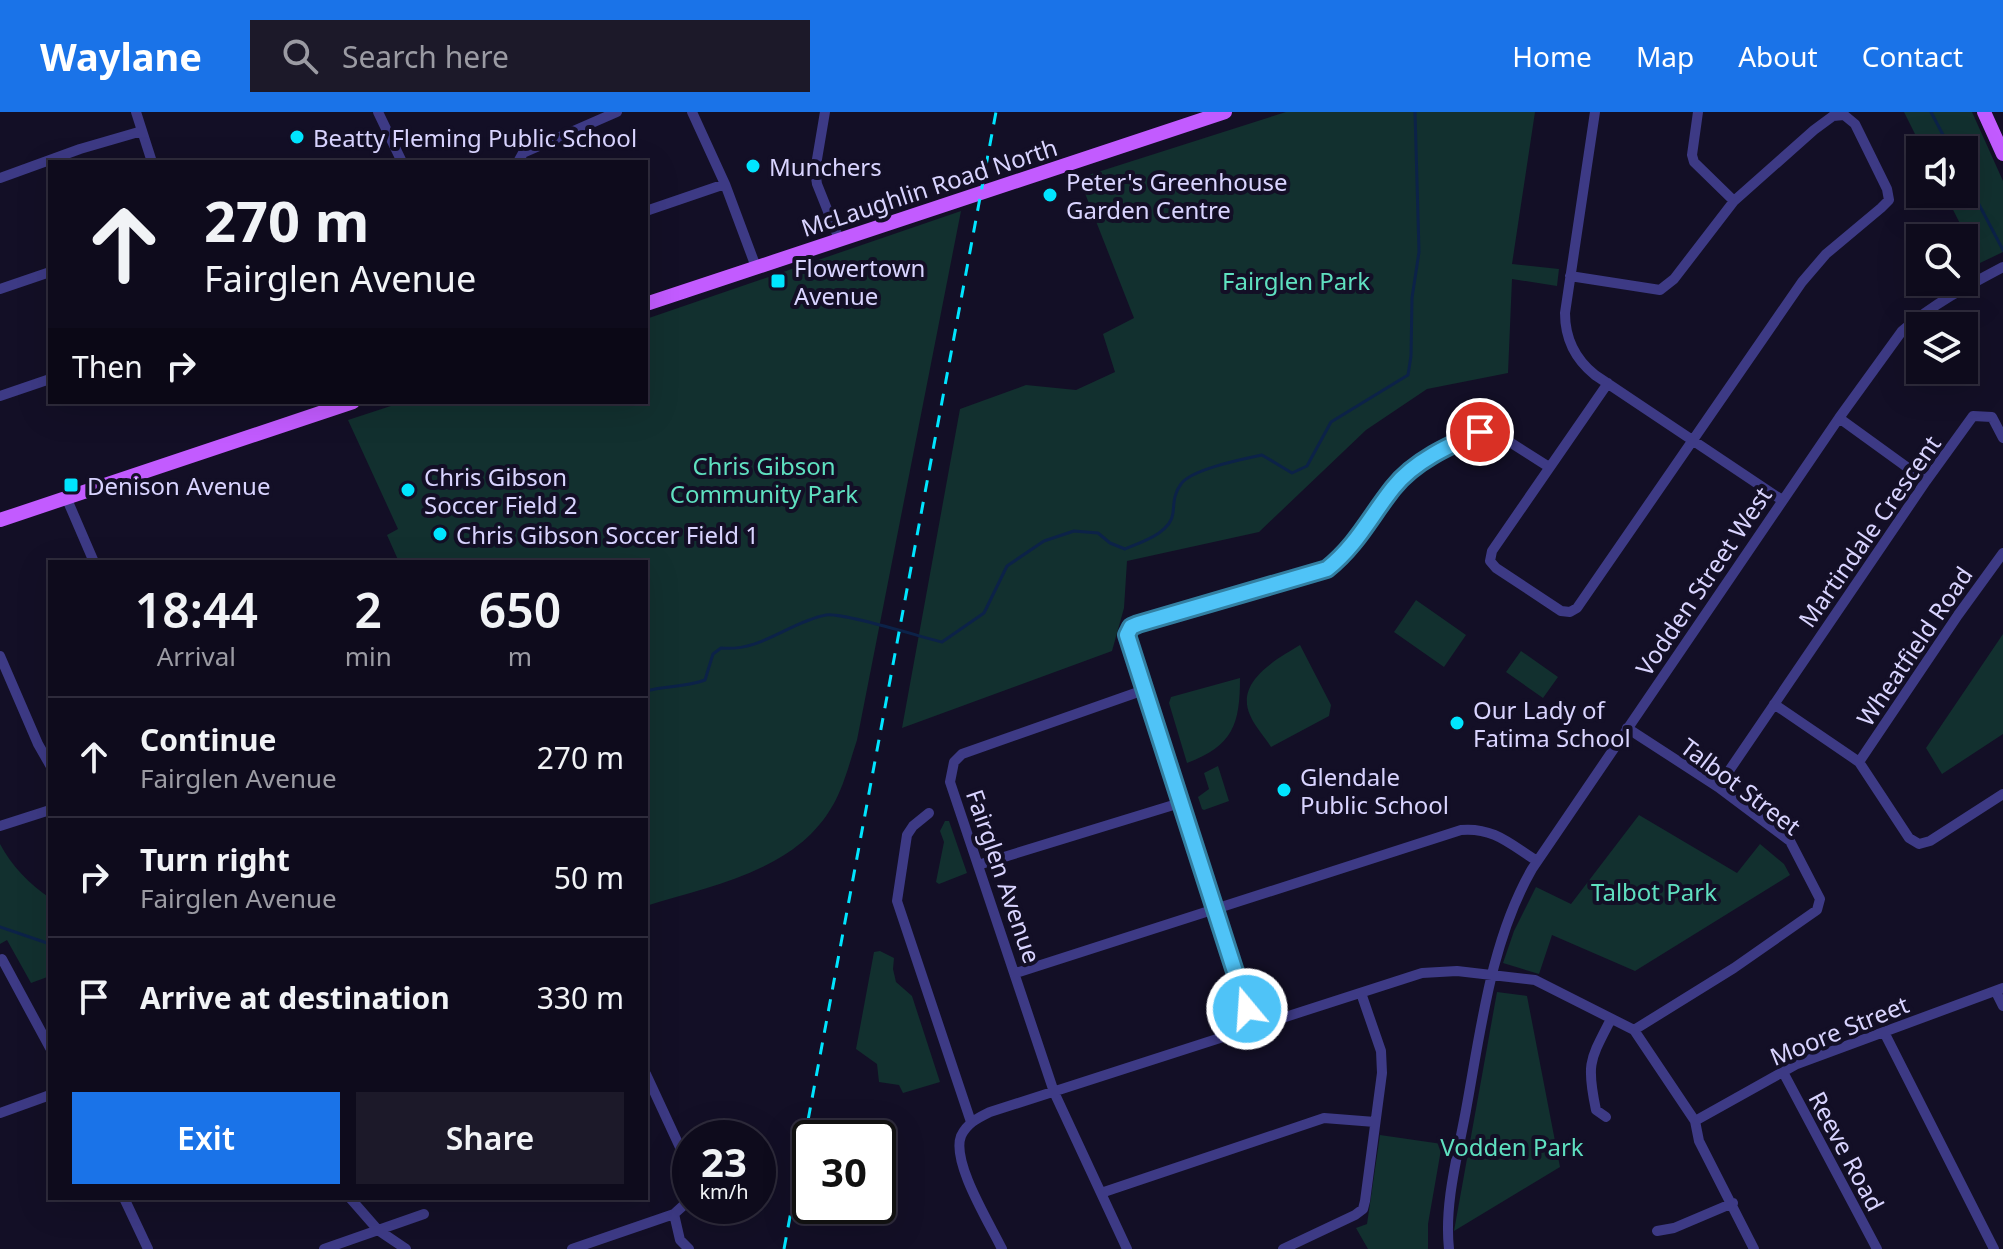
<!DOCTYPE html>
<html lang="en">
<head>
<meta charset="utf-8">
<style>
	body { margin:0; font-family:"Noto Sans",sans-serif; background:#1c1929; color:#f1f3f6; height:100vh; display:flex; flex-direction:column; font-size:30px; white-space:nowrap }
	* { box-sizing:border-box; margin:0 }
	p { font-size:26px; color:#9b9ba3 }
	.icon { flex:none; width:44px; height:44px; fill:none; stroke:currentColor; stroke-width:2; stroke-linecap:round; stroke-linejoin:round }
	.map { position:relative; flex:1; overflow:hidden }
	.details { position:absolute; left:48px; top:448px; width:600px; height:640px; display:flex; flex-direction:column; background:#0e0b1c; border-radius:0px; box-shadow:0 8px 32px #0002,0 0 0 2px #2e2b3b }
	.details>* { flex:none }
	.hud { position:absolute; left:48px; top:48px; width:600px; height:244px; border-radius:0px; box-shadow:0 8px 32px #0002,0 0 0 2px #2e2b3b; background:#0e0b1c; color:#f1f3f6; overflow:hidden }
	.tools { position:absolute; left:1906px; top:24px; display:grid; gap:16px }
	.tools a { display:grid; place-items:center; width:72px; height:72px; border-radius:0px; background:#0e0b1c; box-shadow:0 8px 32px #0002,0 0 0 2px #2e2b3b; font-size:40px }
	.speed { position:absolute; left:672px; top:1008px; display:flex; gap:16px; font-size:40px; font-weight:700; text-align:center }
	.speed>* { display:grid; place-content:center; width:104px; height:104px; border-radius:50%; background:#0e0b1c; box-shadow:0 8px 32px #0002,0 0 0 2px #2e2b3b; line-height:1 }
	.speed small { font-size:20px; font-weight:400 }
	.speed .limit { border:4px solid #111; border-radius:12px; background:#fff; color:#111 }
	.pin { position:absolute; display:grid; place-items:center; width:68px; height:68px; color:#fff; margin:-34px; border:4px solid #fff; border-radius:50%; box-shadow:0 2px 8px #0007 }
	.me { position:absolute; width:88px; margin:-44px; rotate:342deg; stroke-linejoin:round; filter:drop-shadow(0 0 6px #0008) }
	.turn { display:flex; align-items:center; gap:28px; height:168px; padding:0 24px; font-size:36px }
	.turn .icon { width:104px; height:104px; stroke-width:2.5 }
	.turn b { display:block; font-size:56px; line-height:68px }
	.then { display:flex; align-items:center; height:76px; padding:0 24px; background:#0003; gap:16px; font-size:30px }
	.eta { display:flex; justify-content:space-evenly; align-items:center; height:136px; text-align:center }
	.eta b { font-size:48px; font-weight:600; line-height:56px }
	.action { display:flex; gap:16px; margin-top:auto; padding:16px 24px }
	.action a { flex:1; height:92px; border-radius:0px; background:#1a73e8; color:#fff; font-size:32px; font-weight:600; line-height:92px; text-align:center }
	.action a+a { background:#1c1929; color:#f1f3f6 }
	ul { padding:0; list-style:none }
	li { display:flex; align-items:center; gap:24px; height:120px; padding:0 24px; border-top:2px solid #2e2b3b }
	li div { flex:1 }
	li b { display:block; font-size:30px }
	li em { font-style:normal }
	header { display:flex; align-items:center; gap:48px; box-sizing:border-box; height:112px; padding:0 40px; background:#1a73e8; color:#fff }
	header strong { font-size:38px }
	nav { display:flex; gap:44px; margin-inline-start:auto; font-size:28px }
	.search { width:560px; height:72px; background:#1c1929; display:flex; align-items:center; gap:20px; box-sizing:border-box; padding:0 28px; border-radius:0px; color:#9b9ba3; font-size:30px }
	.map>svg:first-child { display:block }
</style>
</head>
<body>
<header>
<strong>Waylane</strong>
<div class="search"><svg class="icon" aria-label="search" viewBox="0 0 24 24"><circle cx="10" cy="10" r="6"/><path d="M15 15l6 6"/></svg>Search here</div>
<nav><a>Home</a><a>Map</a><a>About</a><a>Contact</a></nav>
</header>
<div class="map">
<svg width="2003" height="1137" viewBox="0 0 2003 1137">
	<rect width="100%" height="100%" fill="#130f26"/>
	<path fill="#12302f" d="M1286,0H1535L1512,152L1559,157L1557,174L1512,167L1508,261L1427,277L1366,318L1259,420L1127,449L1124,496L1112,539L902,616L960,297L1026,273L1076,278L1115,260L1103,222L1134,206L1079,66Z
		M1904,0H1972L2003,69V140L1980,151L1945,82H1964V38H1923Z
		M961,99L857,628C850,649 844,674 833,693C796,759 713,773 646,794V450H399L387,423L398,417L348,308L403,290H646V207Z
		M1416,488L1466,523L1444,555L1394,520Z
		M2003,522V622L1942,662L1926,636Z
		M1300,533L1331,593L1329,604L1271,635C1265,625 1255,615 1250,603C1235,569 1277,547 1300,533Z
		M1521,539L1558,565L1543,586L1506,560Z
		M1240,566C1240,612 1233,634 1187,651L1169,591L1171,585Z
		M1218,654L1229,689L1204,698L1202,697L1198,685L1209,677L1204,661Z
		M1639,703L1737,761L1760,732L1784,752L1790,763L1635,859L1552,823L1539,862L1503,851L1514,819L1536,775L1571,792Z
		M945,709H949L967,761L939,772L936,770L944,730L940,719Z
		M0,732C11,753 30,773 50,786V864L31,871L7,828L0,832Z
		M880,839L894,846L893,857L896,870L912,884L940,970L903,981L899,973L879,970L877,952L856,937L874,840Z
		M1497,880L1527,884L1560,1055L1454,1119Z
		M1380,1023L1442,1032L1428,1112V1137H1368L1356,1116L1367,1112Z"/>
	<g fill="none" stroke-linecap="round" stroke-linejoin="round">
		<path stroke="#0c2248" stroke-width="3" d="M1931,0L1951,38
			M1964,64L2003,138
			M646,579C665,574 686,575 705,568L713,542L721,536C761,540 789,510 826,503C842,500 921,525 942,530L984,501L1007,454L1044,429L1074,419L1098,421L1110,431L1125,437C1141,430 1171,421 1173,401C1174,390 1174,381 1181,372C1191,357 1244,347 1262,343L1292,361L1307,354L1331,310L1408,263L1411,244L1412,186L1419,140L1415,0
			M0,815L50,832"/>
		<path stroke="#3d3a85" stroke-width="10" d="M136,0L152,50
			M378,0L402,50
			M692,0L725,72L756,155
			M825,0L815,59L817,72L839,127
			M1595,0L1565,201C1565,227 1575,247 1595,263L1782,388
			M1698,0L1692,43L1694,50L1734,89
			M518,50L523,41L617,0
			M0,66L80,37L142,19
			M646,99L725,72
			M1570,164L1660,178L1674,167L1734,89L1814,18L1833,4L1844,3L1855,12L1887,77L1889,88L1881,96L1826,142L1802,170L1577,496L1570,500L1561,499L1496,456L1490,449L1492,439L1608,271
			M0,177L50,160
			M0,284L50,267
			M1839,306L1926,369
			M66,385L94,450
			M0,544L38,632L50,653
			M1774,592L1859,650L1909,726L1919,732L1930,729L2003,682
			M1627,616L1718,675L1790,729L1820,787L1817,798L1734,856L1634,918
			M1859,650L1958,503L2003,441
			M1718,675L1926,369L1973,304L1992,305L2003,326
			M929,701L913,714L907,723L897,789L971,1010
			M0,714L50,698
			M978,753L1180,691
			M2,847L50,936
			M1016,861L1461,718C1494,715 1511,733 1537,749
			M1996,880L2003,894
			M1253,916L1127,523L1131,515L1138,512L1327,457L1347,441L1394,374L1411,357L1460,328L1480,320H1494L1549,355
			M1884,920L1994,1137
			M1783,960L1877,1137
			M646,962L690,1057
			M0,1001L50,983
			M1606,1005L1596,998C1586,951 1590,948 1611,907
			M1695,1009L1797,952L2003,876
			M1101,1081L1324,1006L1375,1010
			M124,1086L148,1137
			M350,1086L378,1118L406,1137
			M674,1102L680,1128L689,1137
			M1657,1119L1674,1116L1733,1091
			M324,1137L424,1102
			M572,1137L674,1102L685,1092L690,1081
			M1002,1137C990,1112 951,1050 961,1024C967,1011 978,1006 990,1000L1422,861L1457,859L1535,868L1634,918L1695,1009L1699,1029L1754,1137
			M1127,1137L1054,980L950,670L954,650L962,642L1144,578
			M1283,1137L1355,1103L1363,1097L1365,1089L1382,961L1381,939L1361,881
			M1449,1137C1444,1092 1458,1042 1466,998C1481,917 1491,828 1532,757L1839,306L1902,219C1933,192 1967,174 2003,155"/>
		<path stroke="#c25bff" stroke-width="14" d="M1984,0L2003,42
			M646,192L1225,0
			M0,408L353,290"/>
		<path stroke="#00e5ff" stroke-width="3" stroke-dasharray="12 10" stroke-linecap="butt" d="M784,1137L996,0"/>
	</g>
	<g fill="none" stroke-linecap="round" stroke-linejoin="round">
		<g stroke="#337fa1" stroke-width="20">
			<path id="route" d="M1247,897L1127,523L1131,515L1138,512L1327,457C1357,433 1370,405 1393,376C1414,349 1450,333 1480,320"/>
		</g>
		<use href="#route" stroke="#4fc3f7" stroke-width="14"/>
	</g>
	<g fill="#00e5ff" stroke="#130f26" stroke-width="3">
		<circle cx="297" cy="25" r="8"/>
		<circle cx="753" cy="54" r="8"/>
		<circle cx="1050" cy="83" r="8"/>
		<rect x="770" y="161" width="16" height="16" rx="4"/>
		<rect x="63" y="365" width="16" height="16" rx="4"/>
		<circle cx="408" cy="378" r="8"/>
		<circle cx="440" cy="422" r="8"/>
		<circle cx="1457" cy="611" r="8"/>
		<circle cx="1284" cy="678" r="8"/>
	</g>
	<g text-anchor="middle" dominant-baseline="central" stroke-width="8" stroke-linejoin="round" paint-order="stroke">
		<g font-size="24" fill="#d9d4ff" stroke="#130f26" text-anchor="start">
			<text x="313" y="25">Beatty Fleming Public School</text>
			<text x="769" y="54">Munchers</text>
			<text x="1066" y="69">Peter's Greenhouse<tspan x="1066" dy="28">Garden Centre</tspan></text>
			<text x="794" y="155">Flowertown<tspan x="794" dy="28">Avenue</tspan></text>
			<text x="424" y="364">Chris Gibson<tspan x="424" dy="28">Soccer Field 2</tspan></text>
			<text x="87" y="373">Denison Avenue</text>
			<text x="456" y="422">Chris Gibson Soccer Field 1</text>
			<text x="1473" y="597">Our Lady of<tspan x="1473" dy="28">Fatima School</tspan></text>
			<text x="1300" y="664">Glendale<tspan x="1300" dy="28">Public School</tspan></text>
		</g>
		<g font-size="24" fill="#d9d4ff" stroke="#130f26">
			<text transform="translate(929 75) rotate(-18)">McLaughlin Road North</text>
			<text transform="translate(1869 419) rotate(-55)">Martindale Crescent</text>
			<text transform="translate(1703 469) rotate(-56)">Vodden Street West</text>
			<text transform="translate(1914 534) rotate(-56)">Wheatfield Road</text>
			<text transform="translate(1741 674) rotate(37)">Talbot Street</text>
			<text transform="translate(1004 764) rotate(71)">Fairglen Avenue</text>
			<text transform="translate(1839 918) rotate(-22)">Moore Street</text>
			<text transform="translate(1847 1039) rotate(62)">Reeve Road</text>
		</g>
		<g font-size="24" fill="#5fe0c0" stroke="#130f26">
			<text x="1296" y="168">Fairglen Park</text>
			<text x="764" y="353">Chris Gibson<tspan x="764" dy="28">Community Park</tspan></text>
			<text x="1654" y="779">Talbot Park</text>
			<text x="1512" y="1034">Vodden Park</text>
		</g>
	</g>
</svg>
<div class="tools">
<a><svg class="icon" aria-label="sound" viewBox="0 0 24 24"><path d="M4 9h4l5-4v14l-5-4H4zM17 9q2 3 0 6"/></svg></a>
<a><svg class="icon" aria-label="search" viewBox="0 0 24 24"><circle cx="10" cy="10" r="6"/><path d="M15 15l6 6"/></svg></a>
<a><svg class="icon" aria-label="layers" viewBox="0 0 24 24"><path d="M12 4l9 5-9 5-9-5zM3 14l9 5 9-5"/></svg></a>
</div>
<div class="speed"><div>23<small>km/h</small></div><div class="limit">30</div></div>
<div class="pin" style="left:1480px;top:320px;background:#d93025"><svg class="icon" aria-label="arrive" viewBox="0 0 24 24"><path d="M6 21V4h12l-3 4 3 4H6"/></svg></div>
<svg class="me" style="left:1247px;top:897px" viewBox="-20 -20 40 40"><circle r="17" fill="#4fc3f7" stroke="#fff" stroke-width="3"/><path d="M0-11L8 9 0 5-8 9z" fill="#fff"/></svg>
<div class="hud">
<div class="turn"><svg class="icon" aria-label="ahead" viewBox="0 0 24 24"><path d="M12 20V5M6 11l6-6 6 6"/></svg><div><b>270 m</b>Fairglen Avenue</div></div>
<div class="then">Then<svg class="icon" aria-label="right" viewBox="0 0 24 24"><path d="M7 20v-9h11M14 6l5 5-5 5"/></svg></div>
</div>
<section class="details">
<div class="eta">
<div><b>18:44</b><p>Arrival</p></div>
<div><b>2</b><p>min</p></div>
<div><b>650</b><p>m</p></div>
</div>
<ul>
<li><svg class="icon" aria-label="ahead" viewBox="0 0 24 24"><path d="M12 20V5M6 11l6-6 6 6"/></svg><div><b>Continue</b><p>Fairglen Avenue</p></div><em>270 m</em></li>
<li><svg class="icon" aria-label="right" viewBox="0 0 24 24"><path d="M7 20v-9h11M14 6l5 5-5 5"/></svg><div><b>Turn right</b><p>Fairglen Avenue</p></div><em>50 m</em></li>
<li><svg class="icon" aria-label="arrive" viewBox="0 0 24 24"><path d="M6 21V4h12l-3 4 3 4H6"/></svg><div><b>Arrive at destination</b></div><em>330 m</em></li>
</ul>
<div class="action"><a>Exit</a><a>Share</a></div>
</section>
</div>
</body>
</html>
